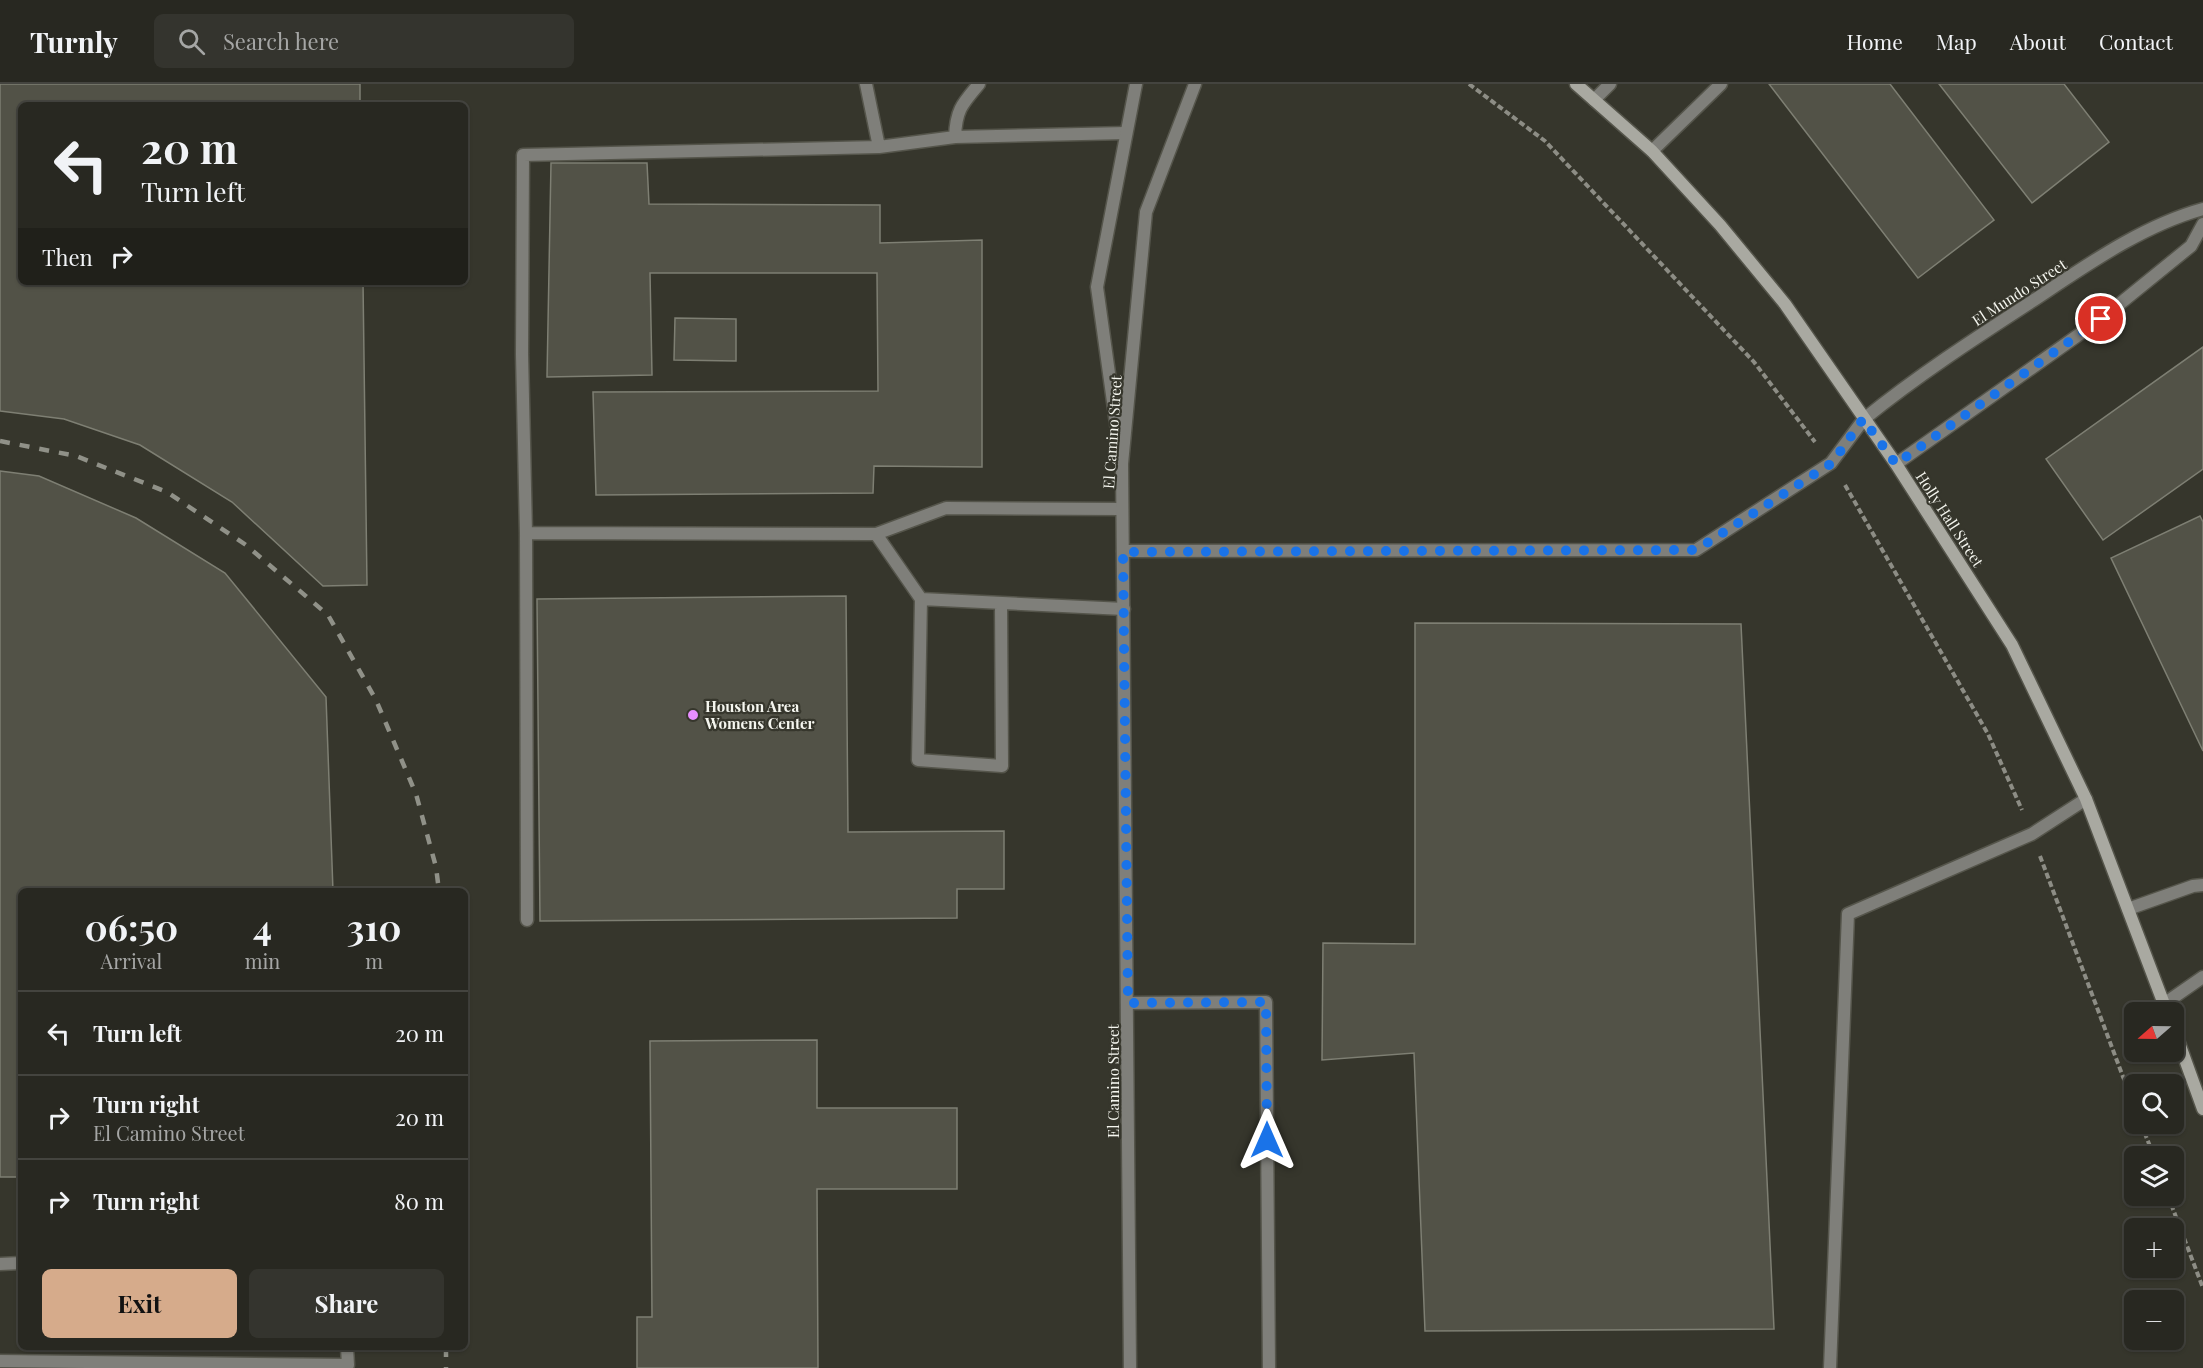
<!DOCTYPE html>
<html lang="en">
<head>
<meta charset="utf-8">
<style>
	body { margin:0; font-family:"Playfair Display",serif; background:#34342e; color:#f1f3f6; height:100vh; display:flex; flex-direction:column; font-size:22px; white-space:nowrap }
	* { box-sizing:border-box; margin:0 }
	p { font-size:20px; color:#a5a6a5 }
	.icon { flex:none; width:33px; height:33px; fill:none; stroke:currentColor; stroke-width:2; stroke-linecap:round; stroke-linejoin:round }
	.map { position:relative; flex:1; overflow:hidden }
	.side { position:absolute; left:18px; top:804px; width:450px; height:462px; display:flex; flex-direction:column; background:#282821; border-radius:9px; box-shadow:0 2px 4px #0004,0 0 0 2px #44443f }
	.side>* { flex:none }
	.top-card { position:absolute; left:18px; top:18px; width:450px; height:183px; border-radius:9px; box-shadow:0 2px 4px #0004,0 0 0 2px #44443f; background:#282821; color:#f1f3f6; overflow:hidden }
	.needle { width:39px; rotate:250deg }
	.fabs { position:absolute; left:2124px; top:918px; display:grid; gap:12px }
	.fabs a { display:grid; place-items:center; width:60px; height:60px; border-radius:9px; background:#282821; box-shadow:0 2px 4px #0004,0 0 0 2px #44443f; font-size:30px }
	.pin { position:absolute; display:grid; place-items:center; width:51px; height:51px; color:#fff; margin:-26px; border:3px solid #fff; border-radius:50%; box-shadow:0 2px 6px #0007 }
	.me { position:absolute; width:66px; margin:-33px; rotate:0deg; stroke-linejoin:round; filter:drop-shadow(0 0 4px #0008) }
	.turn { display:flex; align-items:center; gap:21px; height:126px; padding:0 24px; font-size:27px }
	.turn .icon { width:78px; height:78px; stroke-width:2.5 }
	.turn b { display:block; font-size:42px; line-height:51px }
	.then { display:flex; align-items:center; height:57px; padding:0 24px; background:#0003; gap:12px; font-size:22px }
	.eta { display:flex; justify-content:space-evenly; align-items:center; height:102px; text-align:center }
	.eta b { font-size:36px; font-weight:700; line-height:42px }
	.action { display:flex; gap:12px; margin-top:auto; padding:12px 24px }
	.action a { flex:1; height:69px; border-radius:9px; background:#d6ab8b; color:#111; font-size:24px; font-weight:700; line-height:69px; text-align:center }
	.action a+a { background:#34342e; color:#f1f3f6 }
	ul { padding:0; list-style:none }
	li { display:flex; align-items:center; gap:18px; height:84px; padding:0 24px; border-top:2px solid #44443f }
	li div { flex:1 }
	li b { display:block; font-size:22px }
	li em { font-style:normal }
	header { display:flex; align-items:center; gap:36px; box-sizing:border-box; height:84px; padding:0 30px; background:#282821; border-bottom:2px solid #44443f }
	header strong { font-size:28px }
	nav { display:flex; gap:33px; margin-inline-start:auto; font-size:21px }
	.search { width:420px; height:54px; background:#34342e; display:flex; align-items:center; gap:15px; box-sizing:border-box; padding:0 21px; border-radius:9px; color:#a5a6a5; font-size:22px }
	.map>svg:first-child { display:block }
</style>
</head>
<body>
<header>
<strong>Turnly</strong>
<div class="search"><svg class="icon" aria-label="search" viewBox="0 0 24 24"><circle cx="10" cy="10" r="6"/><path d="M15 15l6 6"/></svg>Search here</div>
<nav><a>Home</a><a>Map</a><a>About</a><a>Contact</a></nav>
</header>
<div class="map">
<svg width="2203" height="1284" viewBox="0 0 2203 1284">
	<rect width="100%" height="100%" fill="#36362c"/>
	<path fill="#525247" stroke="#7e7f73" stroke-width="1.5" d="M0,0H360V21H21V198H363L367,501L323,502L232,418L140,361L64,335L0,327Z
		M1769,0H1890L1994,136L1918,194Z
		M1939,0H2064L2109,58L2032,119Z
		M551,79H647L649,120L880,121V159L982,156V383L874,382L873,409L596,411L593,308L878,307L877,189H650L652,291L547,293Z
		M675,234L736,235V277L674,276Z
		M2203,263V385L2103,456L2046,375Z
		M0,387L39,392L136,434L225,489L326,613L333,807H21V1093H0Z
		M2200,432L2203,438V667L2111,474Z
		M846,512L848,748L1004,747V805H957V834L540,837L537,515Z
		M1415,539L1741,540L1774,1245L1425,1247L1414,969L1322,976L1323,859L1415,860Z
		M817,956V1024H957V1105H817L818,1284H637V1233H652L650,957Z"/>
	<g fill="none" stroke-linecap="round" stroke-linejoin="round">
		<g stroke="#55554b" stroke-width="15">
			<path id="lane" d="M866,0L879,63
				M1594,16L1610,0
				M955,53C956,26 962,20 979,0
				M1652,67L1721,0
				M526,449L527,836
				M876,450L946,424L1122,425
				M1123,467L1696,466L1831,379L1864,335
				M921,515L918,676L1002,682L1001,520
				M1124,525L921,515L876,450L526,449L522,270L523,71L879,63L955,53L1126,49
				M2128,825L2193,802L2203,801
				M1128,919L1266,918L1269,1284
				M2164,920L2203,893
				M0,1180L21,1179
				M0,1277L348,1281L347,1263
				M1830,1284L1848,830L2032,750L2086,715"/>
		</g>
		<g stroke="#55554b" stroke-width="15">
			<path id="street" d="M1864,335C1917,292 1974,255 2031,218C2084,183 2141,142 2203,125
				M1119,361L1097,203L1136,0
				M1896,380L2101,235L2191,162L2203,140
				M1130,1284L1122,380L1146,128L1195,0"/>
		</g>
		<g stroke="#55554b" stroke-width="15">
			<path id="secondary" d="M1576,0L1652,67L1720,141L1785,220L1896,380L2012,561L2086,715L2167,928
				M2174,945L2203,1025"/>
		</g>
		<path stroke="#8d8d85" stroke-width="4" stroke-dasharray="6 3" stroke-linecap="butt" d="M1469,0L1545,57L1754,278L1815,358
			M1845,401L1988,650L2022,726
			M2040,772L2134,1022
			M2141,1040L2154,1072
			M2168,1112L2203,1204"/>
		<use href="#lane" stroke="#7f7f7a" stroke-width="12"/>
		<use href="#street" stroke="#7f7f7a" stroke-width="12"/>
		<use href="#secondary" stroke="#a9a9a1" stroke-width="12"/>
		<path stroke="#909188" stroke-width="4.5" stroke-dasharray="10 10" stroke-linecap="butt" d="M0,357L76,372L167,408L246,461L328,531L376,616L416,710L436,783L439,807
			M446,1263V1284"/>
	</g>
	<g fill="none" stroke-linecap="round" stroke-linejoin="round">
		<path stroke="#1a73e8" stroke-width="10" stroke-dasharray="0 18" d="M1267,1056L1266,918L1128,919L1123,468L1696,466L1832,379L1863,335L1896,380L2101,235"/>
	</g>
	<circle fill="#e88eff" stroke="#36362c" stroke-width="2" cx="693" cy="631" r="6"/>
	<g text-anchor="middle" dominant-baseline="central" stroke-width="4.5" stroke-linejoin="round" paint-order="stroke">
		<g font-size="15" fill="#f5f6ef" stroke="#36362c">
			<text transform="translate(2019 208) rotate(-33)">El Mundo Street</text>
			<text transform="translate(1112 348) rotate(-86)">El Camino Street</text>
			<text transform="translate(1950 435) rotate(57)">Holly Hall Street</text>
			<text transform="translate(1113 997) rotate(-90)">El Camino Street</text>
		</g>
		<g font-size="15" font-weight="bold" fill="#f5f6ef" stroke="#36362c" text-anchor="start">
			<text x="705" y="622">Houston Area<tspan x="705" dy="17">Womens Center</tspan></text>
		</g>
	</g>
</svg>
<div class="fabs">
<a><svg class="needle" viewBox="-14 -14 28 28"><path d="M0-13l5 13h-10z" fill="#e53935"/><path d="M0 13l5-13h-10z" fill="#a5a6a5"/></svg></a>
<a><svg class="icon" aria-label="search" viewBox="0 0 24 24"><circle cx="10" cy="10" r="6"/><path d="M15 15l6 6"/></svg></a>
<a><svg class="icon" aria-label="layers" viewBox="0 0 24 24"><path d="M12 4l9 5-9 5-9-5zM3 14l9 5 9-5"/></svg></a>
<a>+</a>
<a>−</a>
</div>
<div class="pin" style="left:2101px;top:235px;background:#d93025"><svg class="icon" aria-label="arrive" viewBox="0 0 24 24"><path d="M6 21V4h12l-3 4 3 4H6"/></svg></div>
<svg class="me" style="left:1267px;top:1056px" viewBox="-20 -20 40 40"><path d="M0-17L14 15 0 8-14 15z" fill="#1a73e8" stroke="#fff" stroke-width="4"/></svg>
<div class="top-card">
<div class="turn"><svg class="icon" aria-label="left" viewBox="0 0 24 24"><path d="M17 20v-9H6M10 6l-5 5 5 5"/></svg><div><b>20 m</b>Turn left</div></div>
<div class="then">Then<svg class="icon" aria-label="right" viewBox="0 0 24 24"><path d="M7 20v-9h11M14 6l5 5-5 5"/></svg></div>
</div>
<section class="side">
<div class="eta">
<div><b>06:50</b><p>Arrival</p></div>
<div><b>4</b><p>min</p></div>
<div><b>310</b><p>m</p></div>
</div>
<ul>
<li><svg class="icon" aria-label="left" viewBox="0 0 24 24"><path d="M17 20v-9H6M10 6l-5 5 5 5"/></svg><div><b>Turn left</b></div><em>20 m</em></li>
<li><svg class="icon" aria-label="right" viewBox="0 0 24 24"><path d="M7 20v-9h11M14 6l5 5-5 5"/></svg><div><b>Turn right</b><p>El Camino Street</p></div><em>20 m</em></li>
<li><svg class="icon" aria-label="right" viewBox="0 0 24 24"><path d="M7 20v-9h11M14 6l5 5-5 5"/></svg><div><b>Turn right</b></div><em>80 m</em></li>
</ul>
<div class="action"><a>Exit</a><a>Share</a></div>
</section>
</div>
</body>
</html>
